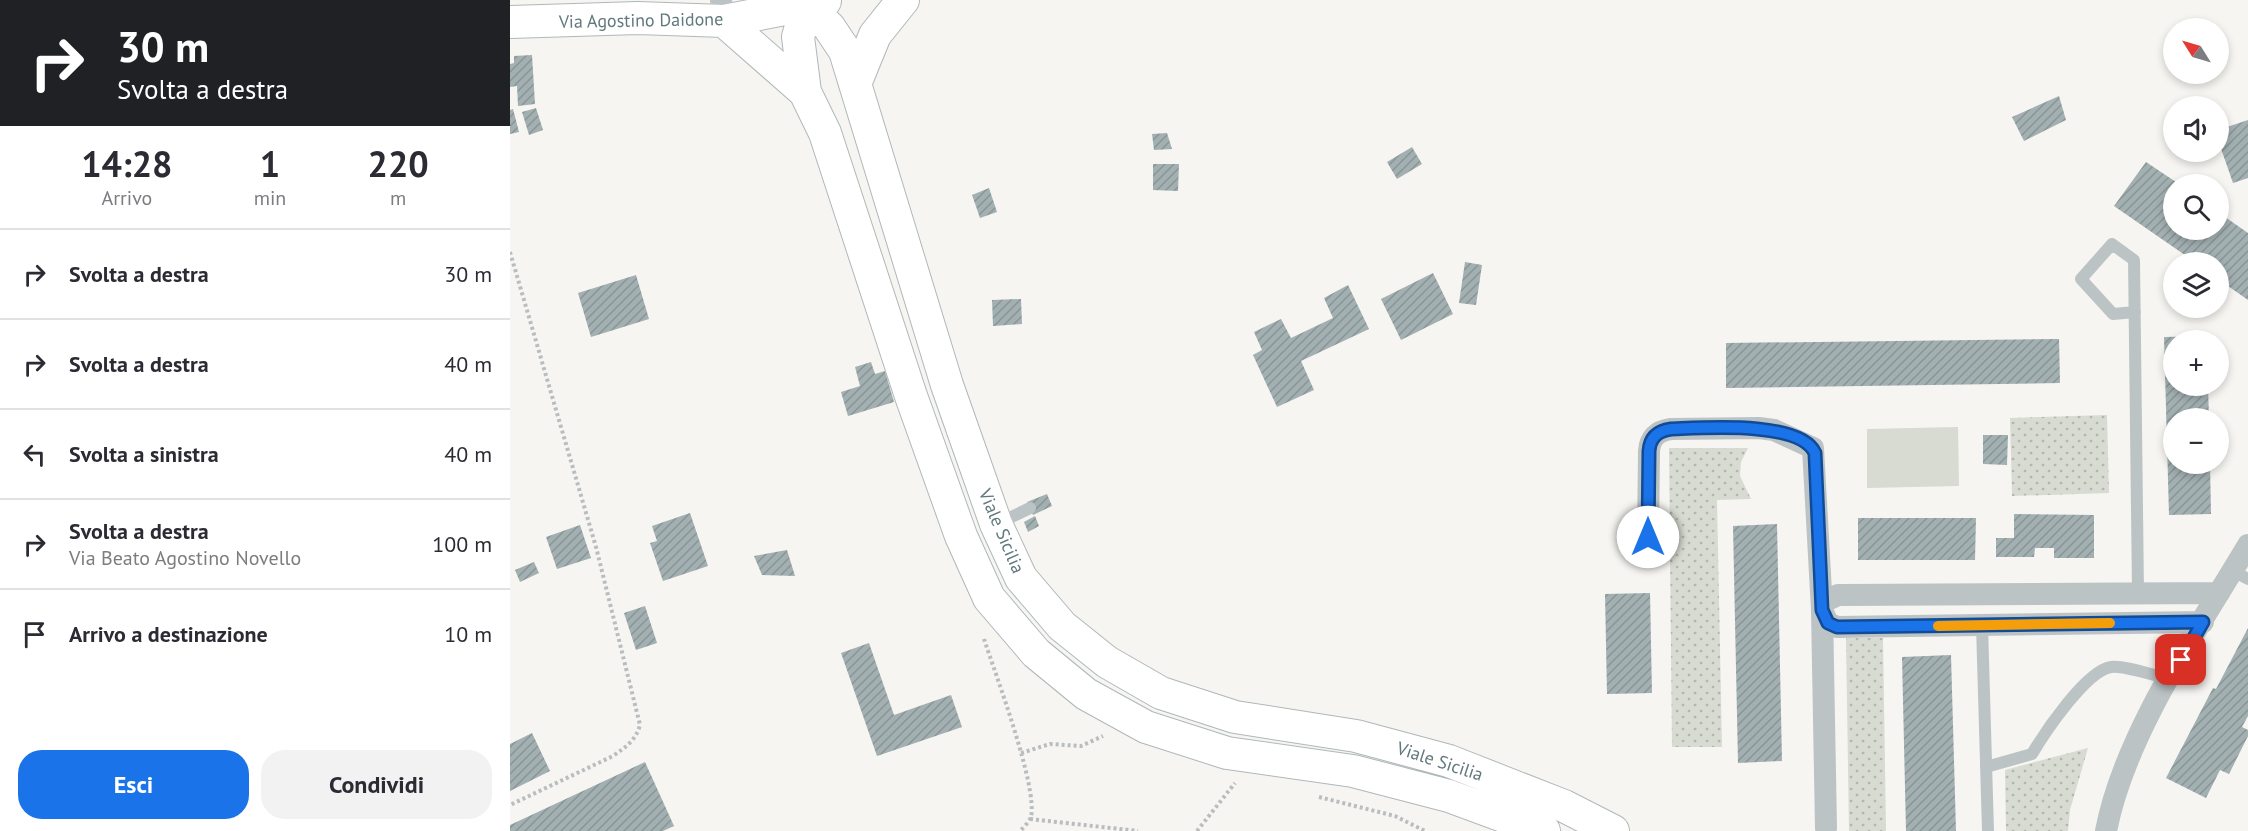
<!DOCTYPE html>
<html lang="it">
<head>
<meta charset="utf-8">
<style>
	body { margin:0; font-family:"PT Sans",sans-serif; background:#f2f2f3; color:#2b2b33; height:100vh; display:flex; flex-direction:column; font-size:22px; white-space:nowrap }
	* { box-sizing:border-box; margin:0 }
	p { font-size:20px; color:#7c7c81 }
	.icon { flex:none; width:33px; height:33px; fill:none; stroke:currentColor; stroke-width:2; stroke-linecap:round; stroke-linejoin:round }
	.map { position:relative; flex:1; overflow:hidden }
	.side { display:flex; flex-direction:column; background:#fff; width:510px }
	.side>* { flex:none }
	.hud { background:#202124; color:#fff; overflow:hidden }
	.needle { width:39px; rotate:307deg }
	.fabs { position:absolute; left:1653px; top:18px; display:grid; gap:12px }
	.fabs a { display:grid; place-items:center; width:66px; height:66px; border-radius:50%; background:#fff; box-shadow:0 3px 9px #0003; font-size:30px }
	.pin { position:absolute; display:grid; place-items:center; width:51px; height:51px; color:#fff; margin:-26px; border-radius:12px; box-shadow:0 3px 9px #0006 }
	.me { position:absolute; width:66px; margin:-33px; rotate:0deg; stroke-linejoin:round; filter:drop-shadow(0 0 4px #0008) }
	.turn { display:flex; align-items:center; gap:21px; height:126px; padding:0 18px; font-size:27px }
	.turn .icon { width:78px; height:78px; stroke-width:2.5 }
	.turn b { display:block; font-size:42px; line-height:51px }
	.eta { display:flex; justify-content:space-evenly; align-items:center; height:102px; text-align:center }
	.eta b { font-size:36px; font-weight:700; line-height:42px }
	.button { display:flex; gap:12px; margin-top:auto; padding:12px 18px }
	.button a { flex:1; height:69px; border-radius:24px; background:#1a73e8; color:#fff; font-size:24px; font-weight:700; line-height:69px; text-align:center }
	.button a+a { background:#f2f2f3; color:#2b2b33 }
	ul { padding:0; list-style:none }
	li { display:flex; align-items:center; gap:18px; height:90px; padding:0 18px; border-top:2px solid #e1e1e2 }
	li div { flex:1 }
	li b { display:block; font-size:22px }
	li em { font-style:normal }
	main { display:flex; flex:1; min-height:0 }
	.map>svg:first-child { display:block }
</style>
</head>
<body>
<main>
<section class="side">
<div class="hud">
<div class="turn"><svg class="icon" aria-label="right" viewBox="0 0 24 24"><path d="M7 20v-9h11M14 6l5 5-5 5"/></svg><div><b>30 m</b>Svolta a destra</div></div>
</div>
<div class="eta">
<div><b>14:28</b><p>Arrivo</p></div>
<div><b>1</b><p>min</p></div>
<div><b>220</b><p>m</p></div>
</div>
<ul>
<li><svg class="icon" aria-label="right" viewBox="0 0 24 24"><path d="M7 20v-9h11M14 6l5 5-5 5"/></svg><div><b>Svolta a destra</b></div><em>30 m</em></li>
<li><svg class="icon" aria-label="right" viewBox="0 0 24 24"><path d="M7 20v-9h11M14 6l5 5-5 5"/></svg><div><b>Svolta a destra</b></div><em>40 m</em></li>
<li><svg class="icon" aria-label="left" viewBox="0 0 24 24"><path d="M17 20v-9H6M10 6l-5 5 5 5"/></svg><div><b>Svolta a sinistra</b></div><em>40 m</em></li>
<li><svg class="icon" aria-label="right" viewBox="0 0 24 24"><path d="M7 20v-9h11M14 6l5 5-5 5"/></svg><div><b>Svolta a destra</b><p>Via Beato Agostino Novello</p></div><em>100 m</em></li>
<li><svg class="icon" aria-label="arrive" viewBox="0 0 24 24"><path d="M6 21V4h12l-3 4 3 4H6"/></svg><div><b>Arrivo a destinazione</b></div><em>10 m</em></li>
</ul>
<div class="button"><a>Esci</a><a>Condividi</a></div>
</section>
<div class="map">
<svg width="1738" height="831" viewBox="0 0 1738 831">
	<defs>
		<pattern id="grass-dots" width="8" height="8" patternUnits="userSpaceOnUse" patternTransform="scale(1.5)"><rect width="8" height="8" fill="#d7dbd1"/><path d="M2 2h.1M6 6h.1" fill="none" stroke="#b2b6af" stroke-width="1.8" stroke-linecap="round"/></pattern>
		<pattern id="building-hatch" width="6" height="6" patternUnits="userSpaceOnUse" patternTransform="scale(1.5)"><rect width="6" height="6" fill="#a3b0b2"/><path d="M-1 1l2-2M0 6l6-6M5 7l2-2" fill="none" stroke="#889496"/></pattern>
	</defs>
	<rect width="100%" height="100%" fill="#f6f5f2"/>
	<path fill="url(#grass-dots)" d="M1597,415L1599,493L1502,496L1500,418Z
		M1159,448H1238L1231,462L1230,476L1241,499L1207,500L1212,747H1162Z
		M1336,638H1373L1376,831H1339Z
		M1578,748L1560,810L1558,831H1496L1495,770Z"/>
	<path fill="#d7dbd1" d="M1448,427L1449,486L1357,488V429Z"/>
	<path fill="url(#building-hatch)" d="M22,55L25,104L8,106L7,86L0,87V64L4,63V56Z
		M1549,96L1556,120L1514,141L1502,117Z
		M26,108L33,130L19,135L12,112Z
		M3,109L9,132L0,134V110Z
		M1738,120V178L1723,183L1708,140V130Z
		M657,133L662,149L644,150L642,134Z
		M902,147L912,164L887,179L877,162Z
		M1636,162L1669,184H1664V230H1708V212L1738,233V300L1708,279V262H1685L1604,206Z
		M643,164H669L668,191L643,190Z
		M479,188L487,212L470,218L462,195Z
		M955,262L972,265L966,305L949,303Z
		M923,273L943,314L891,340L871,299Z
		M126,275L139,319L81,337L68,293Z
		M838,285L859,329L791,361L804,390L767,407L743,355L752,350L744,332L771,319L781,338L823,318L814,298Z
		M511,299L512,324L483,326L482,300Z
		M1697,336V340H1664V386H1698L1699,418H1664V464H1700L1701,514L1659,515L1654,337Z
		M1549,339L1550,383L1216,388V343Z
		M361,362L365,374L375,371L384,402L338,416L331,392L350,386L345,367Z
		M1473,435H1498L1497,465L1473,464Z
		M537,494L542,506L523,515L517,502Z
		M180,513L198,566L153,581L140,543L147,541L142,526Z
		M1504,514L1584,515V558H1544V548H1525L1524,557H1486V538H1504Z
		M525,516L529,526L518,532L514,522Z
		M1348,518H1466L1465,560H1348Z
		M1267,524L1272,761L1228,763L1223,526Z
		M70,525L81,558L47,569L36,537Z
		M277,550L285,576L252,575L244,556Z
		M24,562L29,573L10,582L5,570Z
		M1140,593L1142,693L1097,694L1095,594Z
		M135,606L147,643L126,650L114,613Z
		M1738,628V716L1732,727L1738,730V736L1719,774L1710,770L1696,798L1656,778L1703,688L1706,689Z
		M359,643L384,715L441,695L452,727L367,756L331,653Z
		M1441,655L1446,831H1396L1392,657Z
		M22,733L40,771L0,791V744Z
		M135,762L164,826L153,831H0V825Z"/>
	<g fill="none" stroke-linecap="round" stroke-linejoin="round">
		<g stroke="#afb8b9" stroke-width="34">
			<path id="secondary" d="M297,6L319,27L335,51L437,385L486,524L511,578L552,626L597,662L651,693L725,717L846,736L939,761L1054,806L1103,831
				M297,6L288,37L295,92L315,133L401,396L451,536L479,598L526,653L576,694L636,727L717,753L843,771L939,796L1034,831
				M214,21L295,92
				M0,22L128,18L214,21L315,1
				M345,84L365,35L393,0"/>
		</g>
		<path stroke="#b9bdbe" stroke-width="4" stroke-dasharray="3 3" stroke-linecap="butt" d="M0,252L86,547L130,725C126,740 116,747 103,756L0,805
			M474,639C485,673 528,787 521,817C519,822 514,827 510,831
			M511,753L540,744L571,746L593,736
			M809,797L885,816L915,831
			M520,819L628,831
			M687,831L725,783"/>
		<path stroke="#bcc3c5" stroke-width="12" d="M1625,312L1603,314L1571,279L1602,244L1624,260L1628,592
			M487,524L520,508
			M1723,571L1738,579
			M1472,625L1478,831
			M1476,767L1522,754C1535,732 1576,671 1601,667C1614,665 1645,676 1660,679"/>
		<path stroke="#bcc3c5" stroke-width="22" d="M211,0L214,21
			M1138,537L1139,451C1140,438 1147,431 1161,429L1249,428L1264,430L1303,448L1312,610L1316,828
			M1693,622L1327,627L1318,623L1312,610L1315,601L1328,595L1709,593
			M1596,831C1615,733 1687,631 1738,545"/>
		<use href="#secondary" stroke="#fff" stroke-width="32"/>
	</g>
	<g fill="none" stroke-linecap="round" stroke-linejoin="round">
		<g stroke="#114b97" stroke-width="15">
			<path id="route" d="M1138,537L1139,451C1140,438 1147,431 1161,429C1191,428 1290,420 1305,453L1312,610L1318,623L1327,627L1693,622L1671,660"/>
		</g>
		<use href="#route" stroke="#1a73e8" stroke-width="10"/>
		<path stroke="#f59e0b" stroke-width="10" d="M1428,626L1600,623"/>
	</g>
	<g text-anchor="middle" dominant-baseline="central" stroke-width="6" stroke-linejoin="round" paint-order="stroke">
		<g font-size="18" fill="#61797d" stroke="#fff">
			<text transform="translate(131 20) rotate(-1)">Via Agostino Daidone</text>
			<text transform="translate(492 531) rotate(67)">Viale Sicilia</text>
			<text transform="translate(930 761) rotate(18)">Viale Sicilia</text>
		</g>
	</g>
</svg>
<div class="fabs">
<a><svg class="needle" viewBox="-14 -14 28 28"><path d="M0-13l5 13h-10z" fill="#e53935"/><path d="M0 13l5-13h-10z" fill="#7c7c81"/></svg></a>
<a><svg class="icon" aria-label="sound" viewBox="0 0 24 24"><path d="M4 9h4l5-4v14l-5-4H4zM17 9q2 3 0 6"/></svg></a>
<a><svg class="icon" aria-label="search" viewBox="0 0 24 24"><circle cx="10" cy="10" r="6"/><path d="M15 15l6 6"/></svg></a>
<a><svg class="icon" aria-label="layers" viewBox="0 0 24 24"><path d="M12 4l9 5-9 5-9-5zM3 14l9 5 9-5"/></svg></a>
<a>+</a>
<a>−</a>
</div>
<div class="pin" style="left:1671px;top:660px;background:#d93025"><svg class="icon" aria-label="arrive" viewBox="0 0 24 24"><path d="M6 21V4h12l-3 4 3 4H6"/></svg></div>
<svg class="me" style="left:1138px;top:537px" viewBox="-20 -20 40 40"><circle r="19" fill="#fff"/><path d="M0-13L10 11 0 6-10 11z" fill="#1a73e8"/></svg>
</div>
</main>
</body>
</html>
